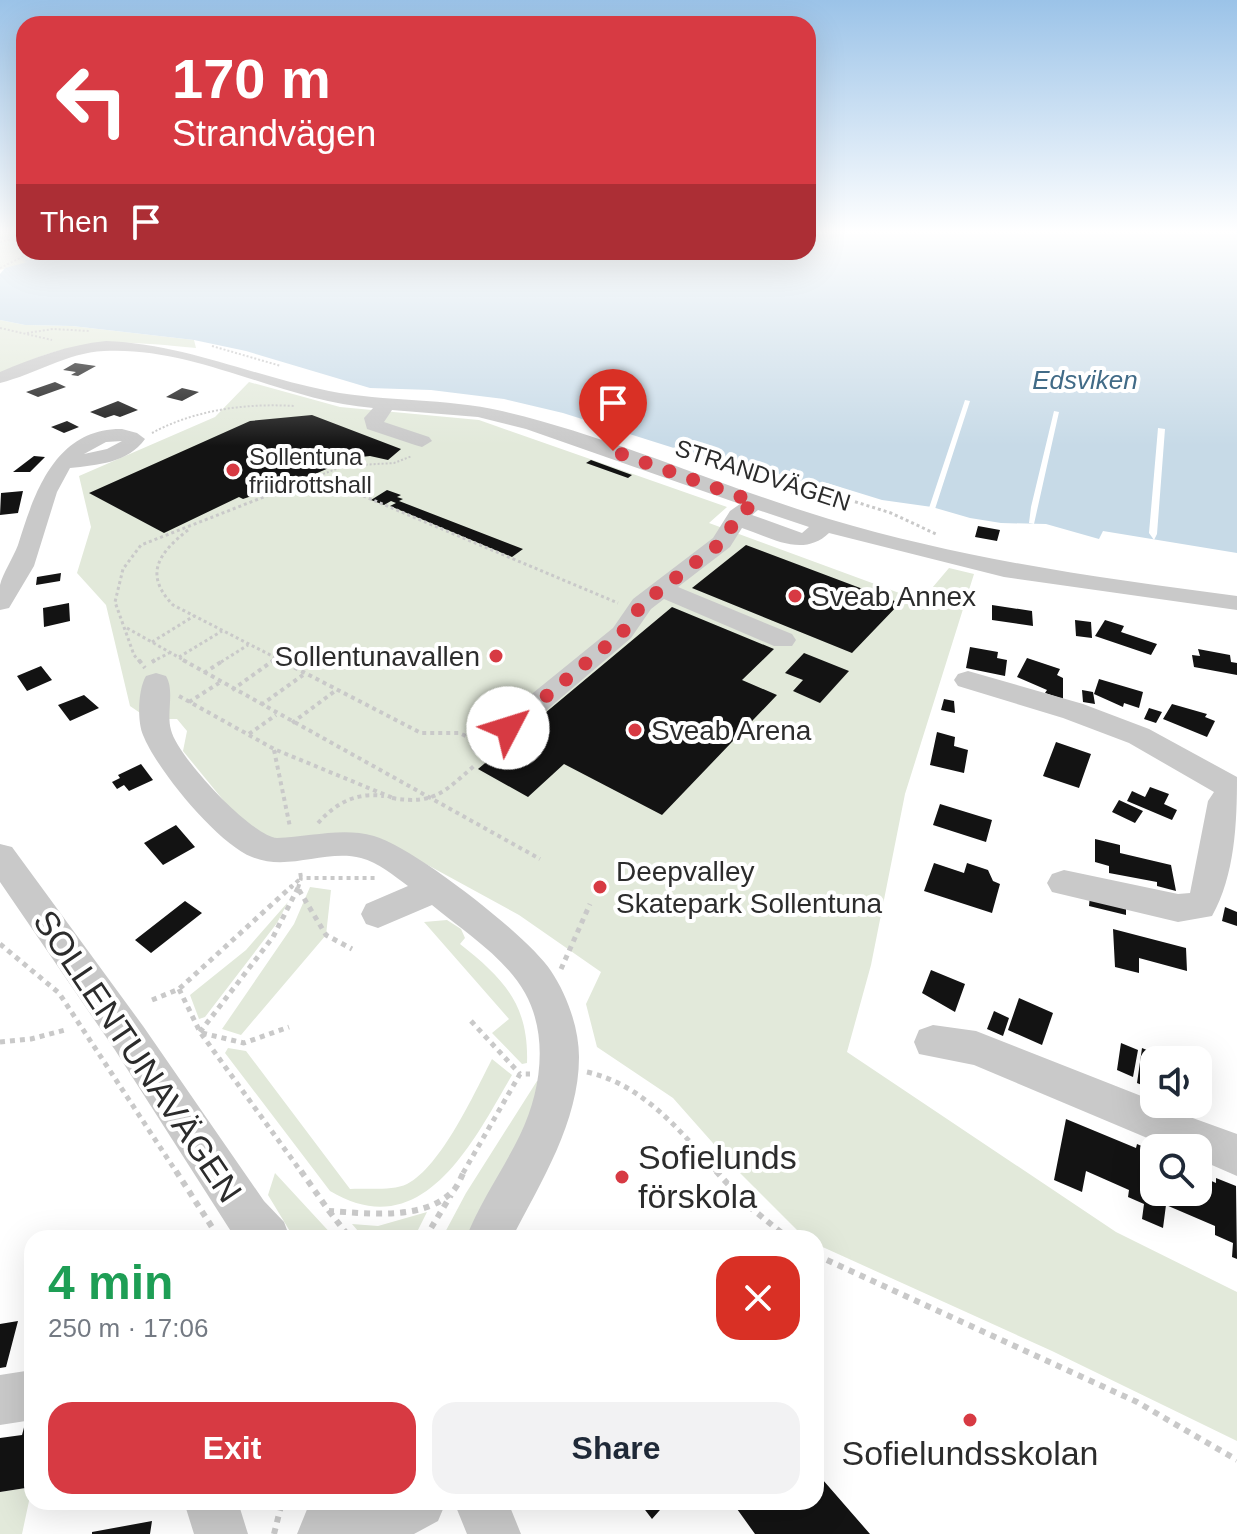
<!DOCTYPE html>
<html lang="en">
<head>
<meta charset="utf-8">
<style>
	body { margin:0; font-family:Helvetica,sans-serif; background:#f2f2f3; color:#1f2937; height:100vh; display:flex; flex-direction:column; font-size:30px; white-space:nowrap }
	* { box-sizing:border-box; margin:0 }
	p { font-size:26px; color:#747a83 }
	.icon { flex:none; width:44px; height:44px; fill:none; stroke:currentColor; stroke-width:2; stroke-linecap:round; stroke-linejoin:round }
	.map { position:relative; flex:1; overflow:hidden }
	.drawer { position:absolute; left:24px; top:1230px; width:800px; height:280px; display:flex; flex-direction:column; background:#fff; border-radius:24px; box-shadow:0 8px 32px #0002 }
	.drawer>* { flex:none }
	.guide { position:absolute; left:16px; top:16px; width:800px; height:244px; border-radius:24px; box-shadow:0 8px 32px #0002; background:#d73a43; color:#fff; overflow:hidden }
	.fabs { position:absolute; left:1140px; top:1046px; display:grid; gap:16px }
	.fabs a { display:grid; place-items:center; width:72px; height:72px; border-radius:16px; background:#fff; box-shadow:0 8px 32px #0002; font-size:40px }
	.pin { position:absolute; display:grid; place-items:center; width:68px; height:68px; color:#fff; margin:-82px -34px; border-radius:50% 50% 50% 0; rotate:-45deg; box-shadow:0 0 8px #0007 }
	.pin .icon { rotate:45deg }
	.me { position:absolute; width:88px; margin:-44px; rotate:50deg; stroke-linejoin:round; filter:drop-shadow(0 0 6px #0008) }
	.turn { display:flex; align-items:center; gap:28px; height:168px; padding:0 24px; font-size:36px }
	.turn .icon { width:104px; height:104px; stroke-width:2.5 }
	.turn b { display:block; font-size:56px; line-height:68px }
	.then { display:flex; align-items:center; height:76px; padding:0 24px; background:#0003; gap:16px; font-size:30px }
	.round { display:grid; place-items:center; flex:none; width:84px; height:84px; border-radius:24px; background:#f2f2f3 }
	.headline { display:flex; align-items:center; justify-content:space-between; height:136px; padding:0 24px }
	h1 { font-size:48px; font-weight:800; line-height:60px; color:#1e9e55 }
	.cta { display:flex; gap:16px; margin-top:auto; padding:16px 24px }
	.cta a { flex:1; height:92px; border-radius:24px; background:#d73a43; color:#fff; font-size:32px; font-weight:800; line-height:92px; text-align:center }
	.cta a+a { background:#f2f2f3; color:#1f2937 }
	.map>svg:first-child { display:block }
</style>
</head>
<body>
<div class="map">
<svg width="1237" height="1534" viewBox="0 0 1237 1534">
	<rect width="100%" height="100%" fill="#fff"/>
	<path fill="#e2e9da" d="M0,232H24V252H80L52,259H28L29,262L0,270Z
		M0,320L25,325L72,326L194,340L196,348C114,340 77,336 0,374Z
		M249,382L340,407L479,420L727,507L709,523L921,601L949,568L974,574L905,794L871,965L847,1052L1116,1232L1237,1292V1441L1052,1351L816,1244V1238H805L735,1168L673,1098L597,1047L586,1004L601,972L519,915L391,845H278L237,817L183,751L187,731L177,719H149L130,706L106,605L77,573L91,527L79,476L215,417Z
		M310,887L331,890L326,935L241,1035L222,1029L294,924Z
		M288,902L277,923L205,1017L199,1019L190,995L246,950Z
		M447,920L461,929L465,938L460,944C503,978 529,1004 527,1063L522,1064L492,1033L509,1019L424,922Z
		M228,1048L246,1051L350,1189C367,1188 393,1191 407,1184C441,1167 475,1092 492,1059L512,1075C474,1140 423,1247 330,1191L225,1053Z
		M537,1081H553L475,1238H442L466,1193Z
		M275,1173L335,1238H294L268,1195Z
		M427,1212L414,1238H364L352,1224L378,1226Z
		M32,1487L22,1534H0V1492Z"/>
	<path fill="#c7dae7" d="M808,232H1237V553L1103,531L1099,539L1046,524L1001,523L970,518L932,507L882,500L827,483L802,482L763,469L696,455L563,413L504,399L431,390L370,388L246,351L194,340L72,326L25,325L0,320V274L5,268L27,262L22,261C41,256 61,258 80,252H808Z"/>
	<path fill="#fff" d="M965,400L970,401L935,509L929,508Z
		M1054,411L1059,412L1034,524L1029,523L1031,507Z
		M1158,428L1165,429L1157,534L1154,540L1149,533Z"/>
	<path fill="#131313" d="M75,363L96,366L78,376L71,375L76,372L63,370Z
		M55,382L66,387L38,397L26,392Z
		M182,388L199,392L182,401L166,397Z
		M118,401L138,410L120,417L114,415L105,418L90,412Z
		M312,415L401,449L388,460L370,456L352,458L308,477L243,499L239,497L164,533L89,493L250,421Z
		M67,421L79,427L64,433L51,427Z
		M34,456L45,457L30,472H13Z
		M591,460L632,475L628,478L586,463Z
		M387,490L401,495L397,497L403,499L399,501L523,549L512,557L390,506L396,503L391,501L384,505L371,500Z
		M23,491L18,513L0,515L1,493Z
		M978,526L1000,530L997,541L975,537Z
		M746,545L900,603L852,653L692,588Z
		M61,573L60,581L36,585L37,577Z
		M69,603L70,621L44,627L43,608Z
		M992,605L1032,611L1033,626L992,620Z
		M672,607L774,649L742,680L777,695L662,815L564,764L528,797L478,769Z
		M1075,620L1091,622L1092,638L1076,636Z
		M1105,620L1124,626L1121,632L1157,644L1151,655L1095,636Z
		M970,647L998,652L997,658L1007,660L1005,676L966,668Z
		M1198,649L1230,655L1231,662L1237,663V675L1194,667L1192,655L1200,656Z
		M804,653L849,671L820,703L793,691L803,680L785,673Z
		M1027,658L1060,669L1057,675L1063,678V699L1045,693L1047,690L1017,677Z
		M41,666L52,680L27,691L17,676Z
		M1099,679L1143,692L1139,708L1124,703L1123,707L1094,694Z
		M1082,690L1093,692L1095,704L1083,702Z
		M84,695L99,708L70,721L58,705Z
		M944,699L954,701L955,713L941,710Z
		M1172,704L1207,714L1205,717L1215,721L1207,737L1163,719Z
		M1149,708L1162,712L1156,723L1144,719Z
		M937,732L955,737L954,746L968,750L964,773L930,765Z
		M1056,742L1091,754L1079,788L1043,776Z
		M141,764L153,780L129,791L124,785L117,789L112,782L120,778L118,775Z
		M1150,787L1169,794L1164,804L1177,810L1172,820L1127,801L1132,791L1145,797Z
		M1119,800L1143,811L1135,823L1112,812Z
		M940,804L992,820L986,842L933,825Z
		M176,825L195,847L163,865L144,843Z
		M1095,839L1120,845V853L1171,865L1176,891L1157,886V882L1109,873V866L1095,862Z
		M934,863L964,873L967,863L988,870L993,881L1000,884L992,913L924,891Z
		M1090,895L1126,904V915L1089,906Z
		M185,901L202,913L151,953L135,940Z
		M1225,907L1237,912V926L1222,921Z
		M1113,929L1186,948L1187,971L1139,958V973L1115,967Z
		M931,970L965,984L955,1012L922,993Z
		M1019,998L1053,1013L1042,1045L1008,1030Z
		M994,1011L1009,1018L1003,1036L987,1029Z
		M1121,1043L1138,1050L1133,1077L1117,1070Z
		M1142,1048L1171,1060H1154V1090L1137,1083Z
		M1198,1070L1211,1075L1208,1111L1190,1104H1198Z
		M1066,1119L1136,1148L1137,1144L1151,1150L1150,1155L1154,1157V1192H1198V1175L1216,1183V1178L1236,1186L1237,1259L1232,1257L1233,1243L1215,1235V1226L1166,1205L1163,1228L1142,1219L1144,1204L1128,1197L1129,1190L1086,1171L1082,1192L1054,1180Z
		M18,1321L6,1367L0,1368V1324Z
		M32,1415V1487L0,1492V1438L22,1435L27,1416Z
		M816,1472L870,1534H755L732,1502H816Z
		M639,1502H667L652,1519Z
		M152,1521L150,1534H92V1532Z"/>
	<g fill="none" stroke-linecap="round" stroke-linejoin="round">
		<path stroke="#c9c9c9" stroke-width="2" stroke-dasharray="2 2" stroke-linecap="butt" d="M18,239L24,255
			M0,242L24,237
			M0,268L24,256L67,252
			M0,328L52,340
			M27,333L53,329L89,331
			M212,346L281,366
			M152,433C194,410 246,403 294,406
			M704,462L762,473L799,484
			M320,478L335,484
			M768,481L779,484
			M297,484L344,466L394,463L412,456"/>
		<path stroke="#c9c9c9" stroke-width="3" stroke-dasharray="3 3" stroke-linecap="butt" d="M330,482L618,603
			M772,482L797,490L792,495
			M792,482L891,513L936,534
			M818,503L841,499
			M188,530C159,553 143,574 173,605L284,662
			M127,628L187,662
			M152,642L194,616
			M179,657L222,631
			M140,662L134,655L115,602L123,569L141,545L302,482
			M152,662L169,653
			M221,662L248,645
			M271,662L275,660"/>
		<path stroke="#c9c9c9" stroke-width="4" stroke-dasharray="4 4" stroke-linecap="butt" d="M139,660L145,668
			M183,660L540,859
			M280,660L421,733H459L466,736
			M152,662L155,660
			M204,673L224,660
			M232,690L274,660
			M179,696L274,749L393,798
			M189,702L219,683
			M261,705L303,675
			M292,723L335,691
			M249,734L276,715
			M274,750L290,827
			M392,798C434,805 444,792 474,766
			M318,823C336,803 356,792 384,796
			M290,888L301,878L300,871
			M298,888L301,878H377"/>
		<path stroke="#c9c9c9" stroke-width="5" stroke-dasharray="5 5" stroke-linecap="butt" d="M299,890L326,935L352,949
			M0,944L59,993L177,1173
			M561,969L590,904
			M179,989L200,1032L302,1173
			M152,1000L179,989L292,886
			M471,1021L520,1074
			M200,1032L273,937L299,886
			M202,1033L244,1043L289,1027
			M0,1042L31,1039L65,1030
			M587,1072C644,1085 680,1131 718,1173
			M463,1173L520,1074H530"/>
		<path stroke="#c9c9c9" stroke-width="6" stroke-dasharray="6 6" stroke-linecap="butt" d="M176,1171L219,1238
			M301,1171L329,1211C366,1213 421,1221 451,1193C457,1188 461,1178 464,1171
			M716,1171L746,1204L788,1238
			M329,1211L350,1238
			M425,1238L451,1195
			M816,1255L1137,1402L1237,1460
			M274,1534L282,1502"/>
		<path fill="#c9c9c9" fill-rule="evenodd" d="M106,341C184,344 253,376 329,391C386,402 445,398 502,411C614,437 719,486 829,519C963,559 1098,578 1237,596V610L1004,577L829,533C803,558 772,538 742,528L730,547L678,587L792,634L796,640L792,646H774L664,599L651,609L631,638L495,754L485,757L475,754L470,747L475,740L613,628L633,599L713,538L730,511L740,504L526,429L478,417L392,410L384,422L429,437L432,441L422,447L415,445L367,429L364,418L373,408C282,401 196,346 104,351C66,353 36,374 0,383V372C35,357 68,345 106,341ZM758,510L809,527L802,533L752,515Z
			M122,429L137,433L145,439C128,463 97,465 70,468L57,492L34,566L9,608L0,610C0,603 0,593 0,585C3,573 13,558 18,545C34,494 55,428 122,429ZM122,441L107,449L84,454L106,442Z
			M968,671L1083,704L1149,729L1237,777C1237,823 1235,875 1212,916L1178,922L1052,892L1047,883L1052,874L1064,870L1178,894L1190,893L1208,801L1214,792L1129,743L1063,718L958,686L954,680L958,674Z
			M156,673L166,676C175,691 166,713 171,730C177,756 251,836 277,838C310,837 342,827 374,836C415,848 528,936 551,971C567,995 579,1028 579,1057C579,1122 541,1182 512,1238H466C480,1202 503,1170 520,1135C541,1092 549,1036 525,993C506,958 462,930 432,905L378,928L366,924L361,914L366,904L408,886C394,876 378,862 361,858C325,849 288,872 252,857C218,844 157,770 143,735C137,721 138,689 146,676Z
			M0,844L12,847L143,1026L264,1201L284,1222L290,1238H237L232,1233L115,1050L0,882Z
			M933,1025L976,1031L1154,1101V1104L1237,1134V1176L1198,1159V1148H1171L974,1065L919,1054L914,1042L919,1030Z
			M32,1370V1420L0,1425V1375Z
			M184,1502H238L248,1534H194Z
			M310,1502H446L438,1521L414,1534H297Z
			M454,1502H508L521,1534H467Z"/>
	</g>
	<linearGradient id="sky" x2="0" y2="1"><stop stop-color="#9bc3e8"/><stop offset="0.52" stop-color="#fff"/><stop offset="1" stop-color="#fff" stop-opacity="0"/></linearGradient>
	<rect width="1237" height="446" fill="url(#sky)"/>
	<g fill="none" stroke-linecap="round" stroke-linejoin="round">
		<path stroke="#d73a43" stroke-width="14" stroke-dasharray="0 25.2" d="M508,728L622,633L642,604L722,542L738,516L755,502L613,451"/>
	</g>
	<g fill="#d73a43" stroke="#fff" stroke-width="3">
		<circle cx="233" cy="470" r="8"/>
		<circle cx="795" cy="596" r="8"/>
		<circle cx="496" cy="656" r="8"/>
		<circle cx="635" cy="730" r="8"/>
		<circle cx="600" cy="887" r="8"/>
		<circle cx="622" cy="1177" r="8"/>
		<circle cx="970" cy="1420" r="8"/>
	</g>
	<g text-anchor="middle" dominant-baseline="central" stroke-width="8" stroke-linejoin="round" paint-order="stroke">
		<g font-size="24" fill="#2c2c2c" stroke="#fff" text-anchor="start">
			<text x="249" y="456">Sollentuna<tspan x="249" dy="28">friidrottshall</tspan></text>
		</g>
		<g font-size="24" fill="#2c2c2c" stroke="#fff">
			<text transform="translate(763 475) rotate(18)">STRANDVÄGEN</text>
		</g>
		<g font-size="26" font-style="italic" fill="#416b87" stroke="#fff">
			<text x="1085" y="380">Edsviken</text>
		</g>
		<g font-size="28" fill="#2c2c2c" stroke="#fff" text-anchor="start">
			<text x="811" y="596">Sveab Annex</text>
			<text x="480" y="656" text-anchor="end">Sollentunavallen</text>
			<text x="651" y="730">Sveab Arena</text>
			<text x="616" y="871">Deepvalley<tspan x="616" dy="32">Skatepark Sollentuna</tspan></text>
		</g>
		<g font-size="34" fill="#2c2c2c" stroke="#fff">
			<text transform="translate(138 1056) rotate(56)">SOLLENTUNAVÄGEN</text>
		</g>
		<g font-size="34" fill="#2c2c2c" stroke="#fff" text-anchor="start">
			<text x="638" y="1157">Sofielunds<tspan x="638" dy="39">förskola</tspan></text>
			<text x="970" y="1453" text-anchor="middle">Sofielundsskolan</text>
		</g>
	</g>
</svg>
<div class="fabs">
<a><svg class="icon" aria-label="sound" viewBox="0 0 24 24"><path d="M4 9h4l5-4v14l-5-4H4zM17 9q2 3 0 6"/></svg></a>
<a><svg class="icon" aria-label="search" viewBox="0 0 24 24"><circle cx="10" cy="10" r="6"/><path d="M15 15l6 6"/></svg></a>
</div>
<div class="pin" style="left:613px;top:451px;background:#d93025"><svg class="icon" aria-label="arrive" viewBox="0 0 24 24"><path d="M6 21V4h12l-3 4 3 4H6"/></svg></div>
<svg class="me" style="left:508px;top:728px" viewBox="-20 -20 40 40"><circle r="19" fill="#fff"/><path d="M0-13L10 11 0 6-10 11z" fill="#d73a43"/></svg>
<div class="guide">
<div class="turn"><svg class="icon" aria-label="left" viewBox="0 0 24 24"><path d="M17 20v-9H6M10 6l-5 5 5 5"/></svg><div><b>170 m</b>Strandvägen</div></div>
<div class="then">Then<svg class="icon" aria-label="arrive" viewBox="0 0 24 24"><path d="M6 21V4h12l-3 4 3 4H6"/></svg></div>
</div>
<section class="drawer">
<div class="headline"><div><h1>4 min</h1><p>250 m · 17:06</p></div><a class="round" style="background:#d93025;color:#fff"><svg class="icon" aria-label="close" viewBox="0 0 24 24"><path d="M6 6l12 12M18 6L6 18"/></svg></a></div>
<div class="cta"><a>Exit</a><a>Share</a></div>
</section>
</div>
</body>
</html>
